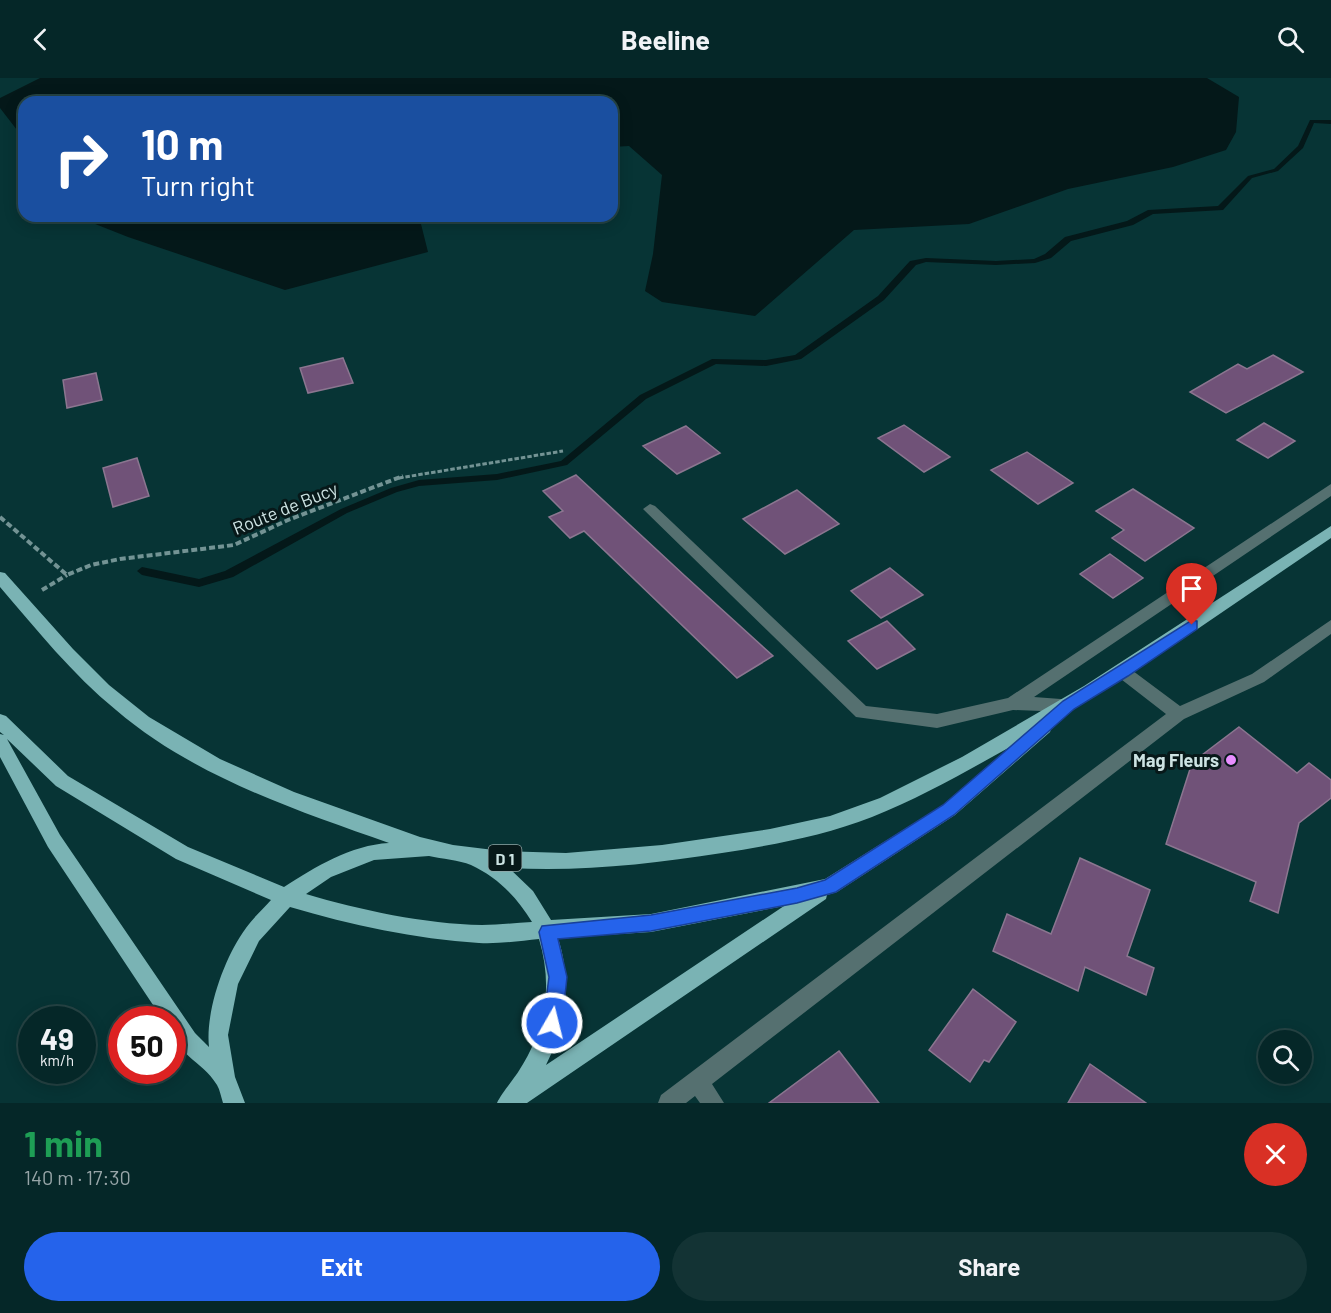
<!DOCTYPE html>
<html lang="en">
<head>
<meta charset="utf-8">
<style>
	body { margin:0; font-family:Barlow,sans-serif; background:#133334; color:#f1f3f6; height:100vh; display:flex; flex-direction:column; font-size:22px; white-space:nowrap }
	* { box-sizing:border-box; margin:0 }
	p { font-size:20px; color:#97a5a8 }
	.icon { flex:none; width:33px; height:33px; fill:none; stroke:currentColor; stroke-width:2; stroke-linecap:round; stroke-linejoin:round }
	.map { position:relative; height:1025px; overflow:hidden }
	.side { display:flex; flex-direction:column; background:#052728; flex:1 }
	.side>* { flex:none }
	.guide { position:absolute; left:18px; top:18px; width:600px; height:126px; border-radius:18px; box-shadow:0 3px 15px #0003,0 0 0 2px #264445; background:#1a4fa0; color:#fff; overflow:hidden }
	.fabs { position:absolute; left:1258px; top:952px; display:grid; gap:12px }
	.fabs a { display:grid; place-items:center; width:54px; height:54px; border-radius:50%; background:#052728; box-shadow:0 3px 15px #0003,0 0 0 2px #264445; font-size:30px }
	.speed { position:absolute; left:18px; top:928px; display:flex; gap:12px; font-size:30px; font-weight:700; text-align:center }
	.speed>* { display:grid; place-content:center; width:78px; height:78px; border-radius:50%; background:#052728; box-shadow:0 3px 15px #0003,0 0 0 2px #264445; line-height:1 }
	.speed small { font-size:15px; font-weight:400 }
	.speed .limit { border:9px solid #d22; background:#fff; color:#111 }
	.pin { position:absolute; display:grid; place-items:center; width:51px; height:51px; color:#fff; margin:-62px -26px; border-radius:50% 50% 50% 0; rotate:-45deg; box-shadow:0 0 6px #0007 }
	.pin .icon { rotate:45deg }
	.me { position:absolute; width:66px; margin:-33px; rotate:8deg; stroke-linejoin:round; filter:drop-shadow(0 0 4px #0008) }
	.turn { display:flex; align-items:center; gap:21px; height:126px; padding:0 24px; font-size:27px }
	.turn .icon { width:78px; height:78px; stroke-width:2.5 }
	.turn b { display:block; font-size:42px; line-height:51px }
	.round { display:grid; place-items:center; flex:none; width:63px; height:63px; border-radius:32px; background:#133334 }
	.overview { display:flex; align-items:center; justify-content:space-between; height:102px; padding:0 24px }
	h1 { font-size:36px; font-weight:700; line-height:45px; color:#1e9e55 }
	.action { display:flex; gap:12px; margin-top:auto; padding:12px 24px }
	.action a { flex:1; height:69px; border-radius:36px; background:#2563eb; color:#fff; font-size:24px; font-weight:700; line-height:69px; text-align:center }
	.action a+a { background:#133334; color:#f1f3f6 }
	header { display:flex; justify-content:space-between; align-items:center; height:78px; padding:0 24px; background:#052728; font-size:27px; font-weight:700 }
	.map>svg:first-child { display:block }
</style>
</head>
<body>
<header><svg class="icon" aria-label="back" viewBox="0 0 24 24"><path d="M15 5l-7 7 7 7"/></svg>Beeline<svg class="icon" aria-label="search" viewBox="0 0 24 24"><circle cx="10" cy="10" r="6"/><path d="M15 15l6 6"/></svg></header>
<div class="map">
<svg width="1331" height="1025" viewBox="0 0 1331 1025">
	<rect width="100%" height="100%" fill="#073435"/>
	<path fill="#041819" d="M40,0H1207L1239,19L1236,54L1226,72L1173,89L1068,111L969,146L854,152L755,238L662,224L645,213L653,176L662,97L629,68L612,69V24H474L469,21L420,24H24V61L0,30V20Z
		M75,138H419L428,174L285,212L128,159Z"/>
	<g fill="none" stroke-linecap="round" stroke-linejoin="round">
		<path fill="#041819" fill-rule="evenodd" d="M1310,42H1331V46L1314,45L1303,70L1278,93L1252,100L1223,132L1153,136L1133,147L1071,163L1051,180L1035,185L996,187L926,184L916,187L884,222L801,281L766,288L716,286L646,321L567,387L497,402L419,408L397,414L347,435L233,499L199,509L142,497L137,493L142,489L199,501L225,493L341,431L391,410L419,402L497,396L561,383L640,317L712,281L766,282L795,277L878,218L910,183L926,180L996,183L1034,181L1045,176L1065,159L1127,143L1148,132L1218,128L1248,98L1274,91L1298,68Z"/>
	</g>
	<path fill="#705278" stroke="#8b7690" stroke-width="1.5" d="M1273,277L1303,294L1226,335L1190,314L1238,286L1247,291Z
		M343,280L353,305L308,315L300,290Z
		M96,295L102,322L67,330L63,302Z
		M1264,345L1295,363L1268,380L1237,362Z
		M904,347L950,379L924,394L878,360Z
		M686,348L720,375L677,396L643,368Z
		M1027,374L1073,405L1038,426L991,392Z
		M137,380L149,418L113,429L103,390Z
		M576,397L685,498L773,578L737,600L584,453L570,460L549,439L563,433L543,413Z
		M1133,411L1194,450L1145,483L1112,460L1124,452L1096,433Z
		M797,412L839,446L785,476L743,441Z
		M1110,476L1143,500L1113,520L1080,496Z
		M890,490L923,517L881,540L851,513Z
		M887,543L915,571L877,591L848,563Z
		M1239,649L1297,695L1309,685L1331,702V720L1299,745L1278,835L1250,823L1256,804L1166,766L1191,688L1200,682L1198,680Z
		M1080,780L1150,812L1127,878L1154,890L1146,917L1085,889L1078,913L993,873L1007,836L1051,856Z
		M973,911L1016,944L989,984L984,982L970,1004L929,972Z
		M839,973L879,1025H769Z
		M1090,986L1146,1025H1068Z"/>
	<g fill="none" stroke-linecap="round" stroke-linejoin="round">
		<path stroke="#739394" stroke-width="3" stroke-dasharray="4.5 2" stroke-linecap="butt" d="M399,400L563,373"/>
		<path stroke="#739394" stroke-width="4" stroke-dasharray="6 3" stroke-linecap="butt" d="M0,439L67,497L91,487L120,481L234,467L288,442L403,398
			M42,512L67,497"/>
		<path fill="#557070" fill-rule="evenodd" d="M1331,406V418L1034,619L1074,622L1076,627L1074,632L1068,634L1013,632L937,650L856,639L643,431L650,426L655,428L866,628L937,636L1008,620Z
			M1331,542V556L1264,604L1184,641L712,1006L724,1025H700L695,1018L686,1025H658L661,1017L1166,636L1117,598L1115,594L1117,590H1129L1180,628L1252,596Z"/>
		<path fill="#7ab3b4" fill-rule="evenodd" d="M1331,448V460L1177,565L1050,645L1052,649L1050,654L955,737L837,814L827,817L826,821L527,1025H497C501,1016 514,1001 520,991C546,950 553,908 539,861C520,863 499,866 479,865C415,861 351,847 290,829L259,863L238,906L228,957L235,999L245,1025H223C221,1019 220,1012 217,1007C202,981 172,978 172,942H163L48,769L0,679V656L4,657L0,654V636L6,638L68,698L188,769L284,809C315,789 351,767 389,765C295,732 193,698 116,632C72,596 37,552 0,509V494L5,495L73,571L109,607L149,639L220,681L294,714L420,759L453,767L502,773L566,775L662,767L770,751L830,738L880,720L962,679L1084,608ZM7,661L56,708L176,781L271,822C263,831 253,840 246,850C225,878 205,933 209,969L195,955L60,757ZM1010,669L943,727L825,801L651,836L551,842L533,813L509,790C581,794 651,786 722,775C773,767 823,758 872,739C920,720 965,694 1010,669ZM429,778C442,781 459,782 471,787C497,799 517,819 532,844C515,845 498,847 482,847C425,846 360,832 306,816L331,799L374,782ZM784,828L546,987C567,946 572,904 558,860L651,854Z"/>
	</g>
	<path fill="#2563eb" stroke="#184099" stroke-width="1.5" d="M1192,542L1197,543V551L1128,598L1074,631L954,737L836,814L797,825L651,853L558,861L567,899L562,945L559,951L552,954L546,951L543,945L549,899L539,854L542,848L651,837L797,810L825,802L943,727L1063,623Z"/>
	<circle fill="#e88eff" stroke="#071819" stroke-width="2" cx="1231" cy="682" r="6"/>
	<g text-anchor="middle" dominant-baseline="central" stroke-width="6" stroke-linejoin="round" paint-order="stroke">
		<rect fill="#071819" stroke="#92a6a6" stroke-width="1.5" x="488.5" y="767" width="33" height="26" rx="4.5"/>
		<g font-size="16" font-weight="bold" fill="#cde3e3">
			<text x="505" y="780">D 1</text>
		</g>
		<g font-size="18" fill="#cde3e3" stroke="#071819">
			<text transform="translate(285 430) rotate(-22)">Route de Bucy</text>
		</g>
		<g font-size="18" font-weight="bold" fill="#cde3e3" stroke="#071819" text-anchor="end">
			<text x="1219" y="682">Mag Fleurs</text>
		</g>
	</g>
</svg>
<div class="fabs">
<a><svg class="icon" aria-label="search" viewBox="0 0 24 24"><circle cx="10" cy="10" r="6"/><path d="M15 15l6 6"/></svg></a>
</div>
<div class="speed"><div>49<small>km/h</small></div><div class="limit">50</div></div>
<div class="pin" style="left:1192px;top:547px;background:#d93025"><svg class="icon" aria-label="arrive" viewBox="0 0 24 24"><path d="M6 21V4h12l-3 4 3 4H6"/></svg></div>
<svg class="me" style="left:552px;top:945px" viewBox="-20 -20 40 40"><circle r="17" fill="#2563eb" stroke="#fff" stroke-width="3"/><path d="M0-11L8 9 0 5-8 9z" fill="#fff"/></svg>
<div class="guide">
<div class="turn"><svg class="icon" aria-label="right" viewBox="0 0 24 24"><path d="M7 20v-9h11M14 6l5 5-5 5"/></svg><div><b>10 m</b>Turn right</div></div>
</div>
</div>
<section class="side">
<div class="overview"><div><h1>1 min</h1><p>140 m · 17:30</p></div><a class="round" style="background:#d93025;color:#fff"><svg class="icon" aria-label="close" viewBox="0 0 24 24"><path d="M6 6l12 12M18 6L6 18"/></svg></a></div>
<div class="action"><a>Exit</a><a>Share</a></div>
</section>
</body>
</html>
